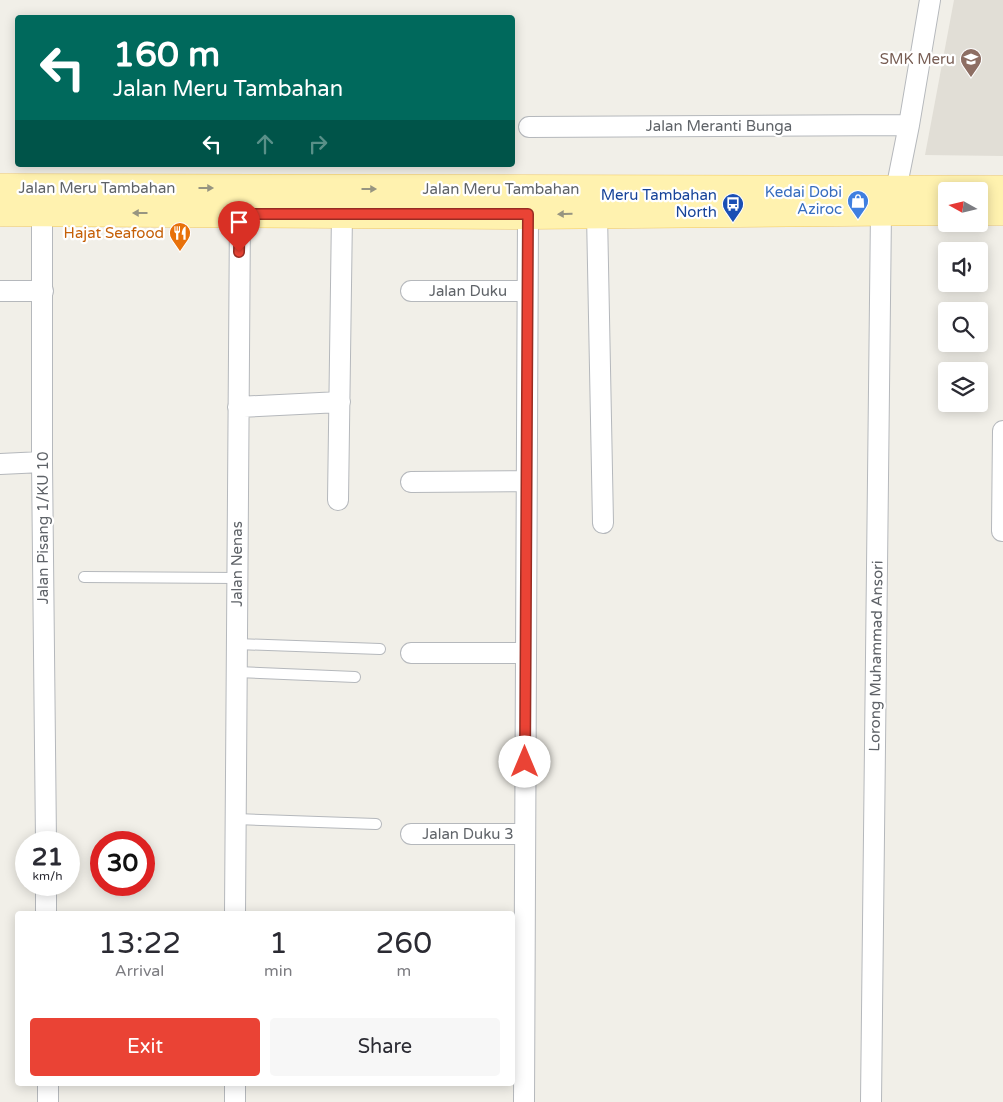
<!DOCTYPE html>
<html lang="en">
<head>
<meta charset="utf-8">
<style>
	body { margin:0; font-family:"Varela Round",sans-serif; background:#f7f7f7; color:#2b2b33; height:100vh; display:flex; flex-direction:column; font-size:19px; white-space:nowrap }
	* { box-sizing:border-box; margin:0 }
	p { font-size:16px; color:#7c7c81 }
	.icon { flex:none; width:28px; height:28px; fill:none; stroke:currentColor; stroke-width:2; stroke-linecap:round; stroke-linejoin:round }
	.map { position:relative; flex:1; overflow:hidden }
	.panel { position:absolute; left:15px; top:911px; width:500px; height:175px; display:flex; flex-direction:column; background:#fff; border-radius:5px; box-shadow:0 2px 12px #0003 }
	.panel>* { flex:none }
	.banner { position:absolute; left:15px; top:15px; width:500px; height:152px; border-radius:5px; box-shadow:0 2px 12px #0003; background:#00695c; color:#fff; overflow:hidden }
	.needle { width:32px; rotate:278deg }
	.tools { position:absolute; left:938px; top:182px; display:grid; gap:10px }
	.tools a { display:grid; place-items:center; width:50px; height:50px; border-radius:5px; background:#fff; box-shadow:0 2px 12px #0003; font-size:25px }
	.speed { position:absolute; left:15px; top:831px; display:flex; gap:10px; font-size:25px; font-weight:700; text-align:center }
	.speed>* { display:grid; place-content:center; width:65px; height:65px; border-radius:50%; background:#fff; box-shadow:0 2px 12px #0003; line-height:1 }
	.speed small { font-size:12px; font-weight:400 }
	.speed .limit { border:8px solid #d22; background:#fff; color:#111 }
	.pin { position:absolute; display:grid; place-items:center; width:42px; height:42px; color:#fff; margin:-51px -21px; border-radius:50% 50% 50% 0; rotate:-45deg; box-shadow:0 0 5px #0007 }
	.pin .icon { rotate:45deg }
	.me { position:absolute; width:55px; margin:-28px; rotate:0deg; stroke-linejoin:round; filter:drop-shadow(0 0 4px #0008) }
	.turn { display:flex; align-items:center; gap:18px; height:105px; padding:0 15px; font-size:22px }
	.turn .icon { width:65px; height:65px; stroke-width:2.5 }
	.turn b { display:block; font-size:35px; line-height:42px }
	.lanes { display:flex; align-items:center; height:48px; padding:0 15px; background:#0003; justify-content:center; gap:25px; direction:ltr }
	.lanes .off { opacity:.35 }
	.eta { display:flex; justify-content:space-evenly; align-items:center; height:85px; text-align:center }
	.eta b { font-size:30px; font-weight:600; line-height:35px }
	.button { display:flex; gap:10px; margin-top:auto; padding:10px 15px }
	.button a { flex:1; height:58px; border-radius:5px; background:#ea4335; color:#fff; font-size:20px; font-weight:600; line-height:58px; text-align:center }
	.button a+a { background:#f7f7f7; color:#2b2b33 }
	.map>svg:first-child { display:block }
</style>
</head>
<body>
<div class="map">
<svg width="1003" height="1102" viewBox="0 0 1003 1102">
	<rect width="100%" height="100%" fill="#f1efe8"/>
	<path fill="#e1ded6" d="M954,0H1003V156L925,155Z"/>
	<g fill="none" stroke-linecap="round" stroke-linejoin="round">
		<g stroke="#b5b8bc" stroke-width="12">
			<path id="service" d="M84,577L236,578
				M237,644L380,649
				M237,672L355,677
				M236,819L376,824"/>
		</g>
		<g stroke="#b5b8bc" stroke-width="22">
			<path id="minor" d="M529,127L909,125
				M896,190L909,125L930,0
				M42,213V462L46,842
				M597,214L603,523
				M0,291H43
				M411,291H526
				M238,407L340,402
				M0,464L42,462
				M411,482L526,481
				M338,500L342,214
				M1002,531L1003,431
				M411,653H525
				M411,834H525
				M46,885V914
				M235,914C236,680 238,447 240,214
				M48,1084V1102
				M235,1102V1084
				M524,1102L528,215
				M871,1102L881,211"/>
		</g>
		<g stroke="#f2c960" stroke-width="29">
			<path id="primary" d="M0,188L1003,190
				M979,211H1003
				M0,212L528,215L946,211"/>
		</g>
		<use href="#service" stroke="#fff" stroke-width="10"/>
		<use href="#minor" stroke="#fff" stroke-width="20"/>
		<use href="#primary" stroke="#fff2af" stroke-width="28"/>
	</g>
	<defs><path id="oneway-solid" d="M-6-.8H1V-3.2L6.5 0L1 3.2V.8H-6Z" transform="scale(1.25)"/></defs>
	<g fill="#979581">
		<use href="#oneway-solid" transform="translate(206 188)"/>
		<use href="#oneway-solid" transform="translate(369 189)"/>
		<use href="#oneway-solid" transform="translate(140 213) rotate(-180)"/>
		<use href="#oneway-solid" transform="translate(565 214) rotate(179)"/>
	</g>
	<g fill="none" stroke-linecap="round" stroke-linejoin="round">
		<g stroke="#982c22" stroke-width="12">
			<path id="route" d="M239,252L240,214H528L525,762"/>
		</g>
		<use href="#route" stroke="#ea4335" stroke-width="9"/>
	</g>
	<defs>
		<g id="school-pin" transform="scale(1.125)"><path d="M0 17L-7.5 6A9.5 9.5 0 1 1 7.5 6Z" fill="#8d6e63" stroke="#fff"/><path d="M0-5L7-2L0 1L-7-2ZM-4 1L0 2.5L4 1V4Q0 6-4 4Z" fill="#fff"/></g>
		<g id="shop-pin" transform="scale(1.125)"><path d="M0 17L-7.5 6A9.5 9.5 0 1 1 7.5 6Z" fill="#3f7fe0" stroke="#fff"/><path d="M-5-2.5h2.3a2.7 3.5 0 0 1 5.4 0H5L5.5 6h-11ZM-1.5-2.5h3a1.5 2.3 0 0 0-3 0Z" fill="#fff"/></g>
		<g id="bus-pin" transform="scale(1.125)"><path d="M0 17L-7.5 6A9.5 9.5 0 1 1 7.5 6Z" fill="#1a4fb4" stroke="#fff"/><path d="M-5-6H5V4H4V6H2V4H-2V6H-4V4H-5ZM-3.5-4V0h7V-4ZM-3.5 1.2v1.5H-2V1.2ZM2 1.2v1.5H3.5V1.2Z" fill="#fff"/></g>
		<g id="restaurant-pin" transform="scale(1.125)"><path d="M0 17L-7.5 6A9.5 9.5 0 1 1 7.5 6Z" fill="#e8710a" stroke="#fff"/><path d="M-5-6h1v4h1v-4h1v4h1v-4h1v5L-1.5 .5V6h-2V.5L-5-1ZM5-6V6H3V1.5H1.5Q1.5-4 5-6Z" fill="#fff"/></g>
	</defs>
	<g fill-rule="evenodd">
		<use href="#school-pin" x="971" y="59"/>
		<use href="#shop-pin" x="858" y="201"/>
		<use href="#bus-pin" x="733" y="204"/>
		<use href="#restaurant-pin" x="180" y="233"/>
	</g>
	<g text-anchor="middle" dominant-baseline="central" stroke-width="4.5" stroke-linejoin="round" paint-order="stroke">
		<g font-size="15" fill="#785e54" stroke="#fff" text-anchor="end">
			<text x="955" y="59">SMK Meru</text>
		</g>
		<g font-size="15" fill="#5f6368" stroke="#fff">
			<text x="719" y="126">Jalan Meranti Bunga</text>
			<text x="97" y="188">Jalan Meru Tambahan</text>
			<text x="501" y="189">Jalan Meru Tambahan</text>
			<text x="468" y="291">Jalan Duku</text>
			<text transform="translate(43 528) rotate(-90)">Jalan Pisang 1/KU 10</text>
			<text transform="translate(237 564) rotate(-90)">Jalan Nenas</text>
			<text transform="translate(876 656) rotate(-89)">Lorong Muhammad Ansori</text>
			<text x="468" y="834">Jalan Duku 3</text>
		</g>
		<g font-size="15" fill="#366cbe" stroke="#fff" text-anchor="end">
			<text x="842" y="192">Kedai Dobi<tspan x="842" dy="17">Aziroc</tspan></text>
		</g>
		<g font-size="15" fill="#164399" stroke="#fff" text-anchor="end">
			<text x="717" y="195">Meru Tambahan<tspan x="717" dy="17">North</tspan></text>
		</g>
		<g font-size="15" fill="#c56008" stroke="#fff" text-anchor="end">
			<text x="164" y="233">Hajat Seafood</text>
		</g>
	</g>
</svg>
<div class="tools">
<a><svg class="needle" viewBox="-14 -14 28 28"><path d="M0-13l5 13h-10z" fill="#e53935"/><path d="M0 13l5-13h-10z" fill="#7c7c81"/></svg></a>
<a><svg class="icon" aria-label="sound" viewBox="0 0 24 24"><path d="M4 9h4l5-4v14l-5-4H4zM17 9q2 3 0 6"/></svg></a>
<a><svg class="icon" aria-label="search" viewBox="0 0 24 24"><circle cx="10" cy="10" r="6"/><path d="M15 15l6 6"/></svg></a>
<a><svg class="icon" aria-label="layers" viewBox="0 0 24 24"><path d="M12 4l9 5-9 5-9-5zM3 14l9 5 9-5"/></svg></a>
</div>
<div class="speed"><div>21<small>km/h</small></div><div class="limit">30</div></div>
<div class="pin" style="left:239px;top:252px;background:#d93025"><svg class="icon" aria-label="arrive" viewBox="0 0 24 24"><path d="M6 21V4h12l-3 4 3 4H6"/></svg></div>
<svg class="me" style="left:525px;top:762px" viewBox="-20 -20 40 40"><circle r="19" fill="#fff"/><path d="M0-13L10 11 0 6-10 11z" fill="#ea4335"/></svg>
<div class="banner">
<div class="turn"><svg class="icon" aria-label="left" viewBox="0 0 24 24"><path d="M17 20v-9H6M10 6l-5 5 5 5"/></svg><div><b>160 m</b>Jalan Meru Tambahan</div></div>
<div class="lanes"><svg class="icon" aria-label="left" viewBox="0 0 24 24"><path d="M17 20v-9H6M10 6l-5 5 5 5"/></svg><svg class="icon off" aria-label="ahead" viewBox="0 0 24 24"><path d="M12 20V5M6 11l6-6 6 6"/></svg><svg class="icon off" aria-label="right" viewBox="0 0 24 24"><path d="M7 20v-9h11M14 6l5 5-5 5"/></svg></div>
</div>
<section class="panel">
<div class="eta">
<div><b>13:22</b><p>Arrival</p></div>
<div><b>1</b><p>min</p></div>
<div><b>260</b><p>m</p></div>
</div>
<div class="button"><a>Exit</a><a>Share</a></div>
</section>
</div>
</body>
</html>
